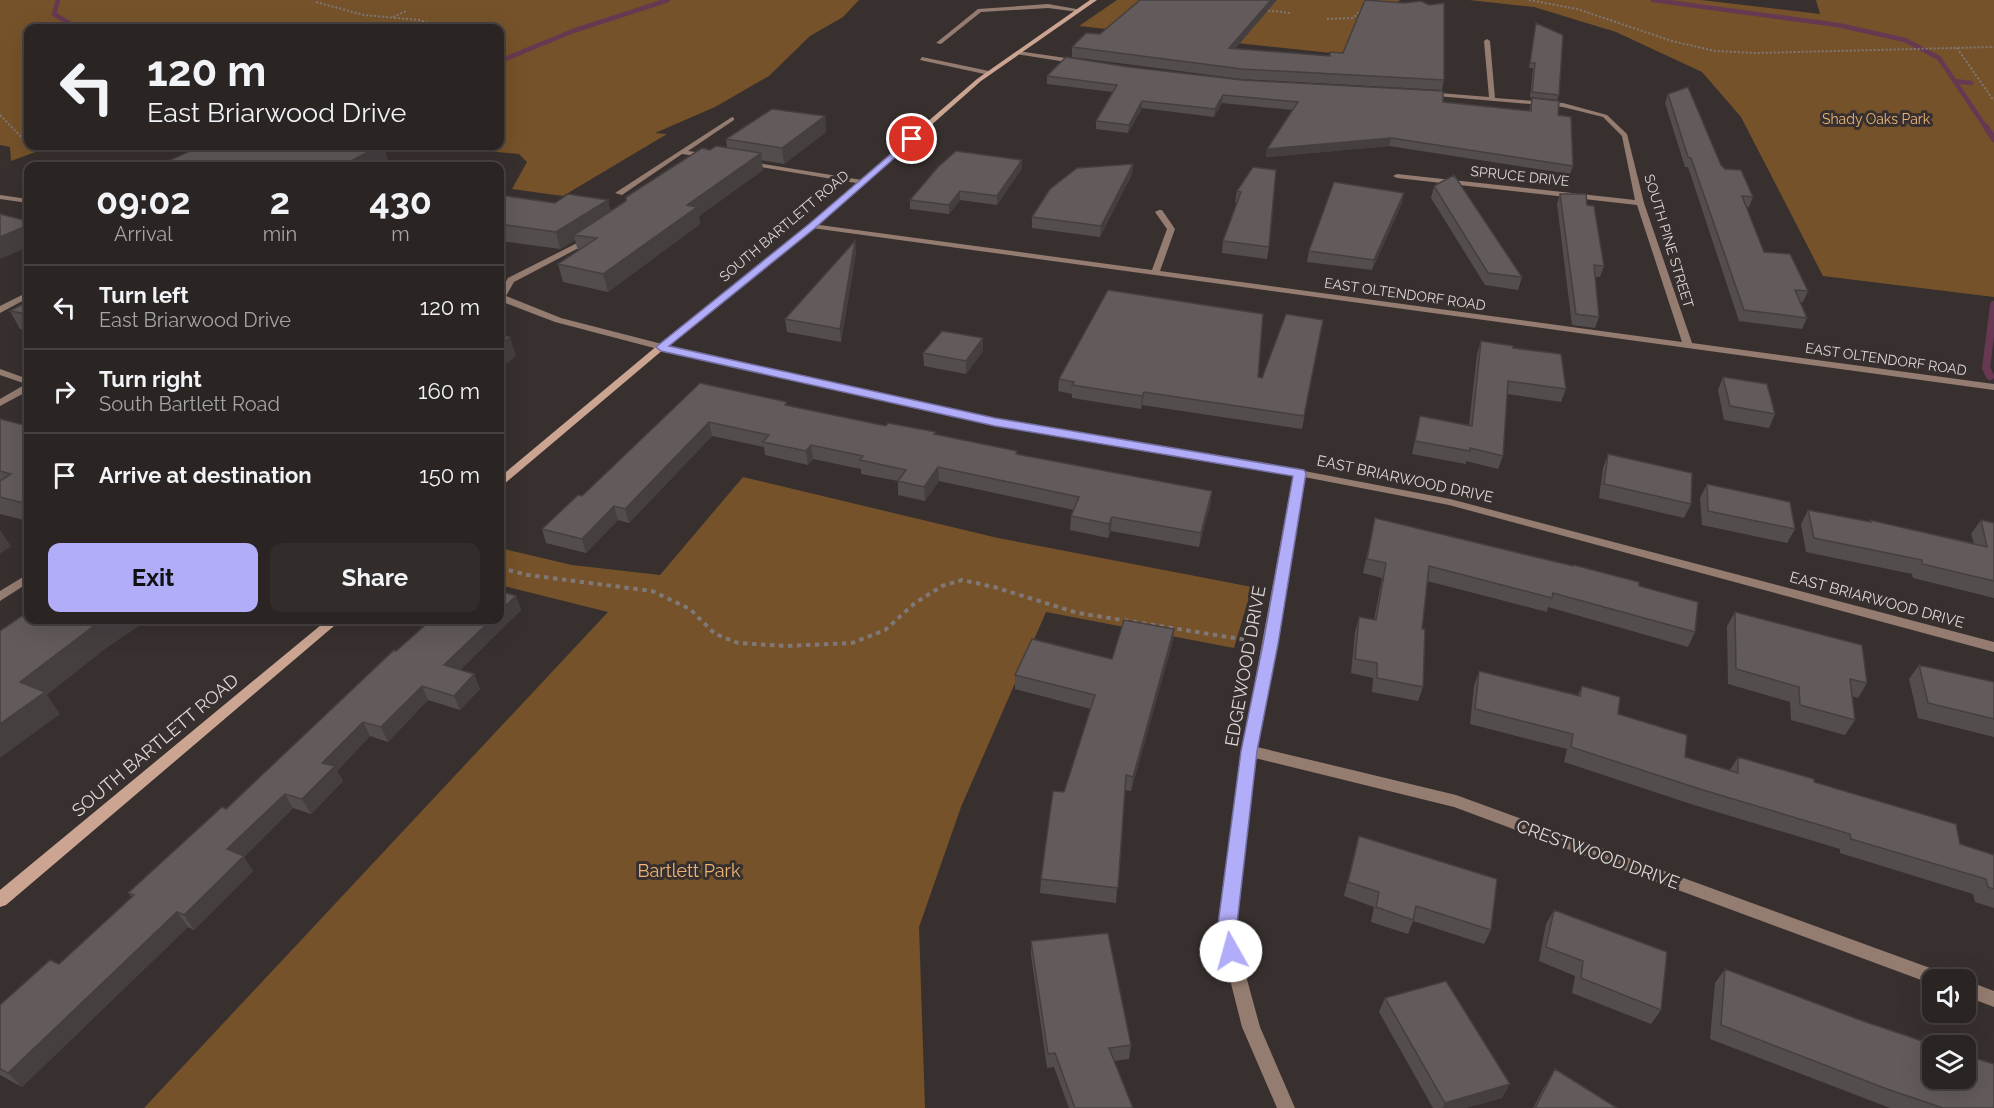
<!DOCTYPE html>
<html lang="en">
<head>
<meta charset="utf-8">
<style>
	body { margin:0; font-family:Raleway,sans-serif; background:#322c2b; color:#f1f3f6; height:100vh; display:flex; flex-direction:column; font-size:22px; white-space:nowrap }
	* { box-sizing:border-box; margin:0 }
	p { font-size:20px; color:#a5a4a6 }
	.icon { flex:none; width:33px; height:33px; fill:none; stroke:currentColor; stroke-width:2; stroke-linecap:round; stroke-linejoin:round }
	.map { position:relative; flex:1; overflow:hidden }
	.sheet { position:absolute; left:24px; top:162px; width:480px; height:462px; display:flex; flex-direction:column; background:#2a2423; border-radius:12px; box-shadow:0 6px 24px #0002,0 0 0 2px #464141 }
	.sheet>* { flex:none }
	.top-card { position:absolute; left:24px; top:24px; width:480px; height:126px; border-radius:12px; box-shadow:0 6px 24px #0002,0 0 0 2px #464141; background:#2a2423; color:#f1f3f6; overflow:hidden }
	.buttons { position:absolute; left:1922px; top:969px; display:grid; gap:12px }
	.buttons a { display:grid; place-items:center; width:54px; height:54px; border-radius:12px; background:#2a2423; box-shadow:0 6px 24px #0002,0 0 0 2px #464141; font-size:30px }
	.pin { position:absolute; display:grid; place-items:center; width:51px; height:51px; color:#fff; margin:-26px; border:3px solid #fff; border-radius:50%; box-shadow:0 2px 6px #0007 }
	.me { position:absolute; width:66px; margin:-33px; rotate:353deg; stroke-linejoin:round; filter:drop-shadow(0 0 4px #0008) }
	.turn { display:flex; align-items:center; gap:21px; height:126px; padding:0 24px; font-size:27px }
	.turn .icon { width:78px; height:78px; stroke-width:2.5 }
	.turn b { display:block; font-size:42px; line-height:51px }
	.eta { display:flex; justify-content:space-evenly; align-items:center; height:102px; text-align:center }
	.eta b { font-size:36px; font-weight:700; line-height:42px }
	.primary-button { display:flex; gap:12px; margin-top:auto; padding:12px 24px }
	.primary-button a { flex:1; height:69px; border-radius:12px; background:#b2adf9; color:#111; font-size:24px; font-weight:700; line-height:69px; text-align:center }
	.primary-button a+a { background:#322c2b; color:#f1f3f6 }
	ul { padding:0; list-style:none }
	li { display:flex; align-items:center; gap:18px; height:84px; padding:0 24px; border-top:2px solid #464141 }
	li div { flex:1 }
	li b { display:block; font-size:22px }
	li em { font-style:normal }
	.map>svg:first-child { display:block }
</style>
</head>
<body>
<div class="map">
<svg width="1994" height="1108" viewBox="0 0 1994 1108">
	<rect width="100%" height="100%" fill="#38302f"/>
	<path fill="#75522a" d="M0,0H859L843,17L810,36L769,76L715,107L655,133L667,134L563,196L512,189L527,162L519,154L434,146H500V28H28V146H52L11,161L10,147L0,145Z
		M1117,0H1401L1398,1L1359,56L1079,26Z
		M1469,0H1701L1820,14L1816,0H1994V297L1823,276L1741,117L1702,72L1616,32L1534,7Z
		M743,477L998,538L1252,587L1234,648L1046,612L961,807L919,927L925,1108H144L608,612L500,585V548L572,565L660,575Z"/>
	<g fill="none" stroke-linecap="round" stroke-linejoin="round">
		<path stroke="#673852" stroke-width="4.5" d="M58,0L54,14L77,28
			M1653,0L1838,25L1905,40L1939,58L1987,129
			M500,61L573,31L668,0
			M1954,81L1971,83"/>
		<path stroke="#673852" stroke-width="6" d="M1986,127L1994,139"/>
		<path stroke="#673852" stroke-width="8" d="M1990,376L1986,368L1994,305"/>
		<path stroke="#7f7877" stroke-width="2" stroke-dasharray="2 2" stroke-linecap="butt" d="M1529,0L1577,9L1672,41L1715,51L1756,53L1994,47
			M316,2L364,15L419,20L445,28
			M1264,10L1290,13
			M393,17L406,11
			M1327,19L1353,18L1371,0
			M1957,48L1994,101
			M0,115L25,141H28"/>
		<path stroke="#7f7877" stroke-width="4" stroke-dasharray="4.5 4.5" stroke-linecap="butt" d="M500,568L528,575L652,591L690,609L715,634L738,643L786,646L852,643L885,630L915,603L942,586L962,580L994,587L1078,613L1247,640"/>
		<path fill="#947c70" fill-rule="evenodd" d="M1048,4L1082,10L1079,12L1048,8L981,12L941,44L936,43L978,9Z
			M922,57L989,71L992,73L989,75L920,60Z
			M732,117L734,118V120L688,151L710,154V158L682,154L622,195L615,193Z
			M745,161L862,180L866,182L862,184L748,165H745Z"/>
		<path fill="#947c70" fill-rule="evenodd" d="M1487,39L1490,41L1495,98L1563,103L1607,115L1627,134L1644,203L1692,343L1994,384V390L812,228L808,226L812,224L1152,270L1167,229L1155,212L1159,210H1162L1175,229L1160,271L1682,342L1637,205L1397,178L1393,176L1397,174L1635,200L1622,136L1603,117L1563,107L1425,95V93L1427,92L1489,97L1484,41Z
			M1018,51L1079,60L1082,62L1079,64L1016,54Z
			M0,195L28,199V203L0,199Z
			M589,237H592V241L514,282L506,296L561,318L662,344L995,419L1299,470L1450,499L1994,642V652L1449,505L1304,477L1257,747L1456,795L1941,972L1947,974L1949,980H1932V984L1454,807L1255,758L1234,932L1260,1027L1295,1108H1277L1242,1027L1218,932L1242,751L1293,475L995,425L658,349L555,322L500,301V292L508,278Z
			M28,292V298L0,313V306Z
			M0,369L28,379V391L0,406V399L26,384L0,375Z
			M28,574V583L0,601V591Z
			M1965,980L1994,991V1007L1965,996Z"/>
		<path fill="#cba592" fill-rule="evenodd" d="M1090,0H1097L981,81L815,228L664,349L504,484L500,485V477L658,345L809,224L977,79Z
			M327,620H341L6,905L0,907V890Z"/>
	</g>
	<path fill="#544d4e" d="M1277,0L1235,49L1444,80L1442,90L1241,79L1072,57V47L1100,34Z
		M1536,23L1559,95L1557,100L1530,97L1533,68H1529Z
		M1129,67L1529,111L1532,98L1558,115L1573,166L1570,174L1389,146L1266,157L1267,149L1293,110L1222,103L1214,117L1142,108L1128,133L1096,129V121L1113,92L1047,84V76Z
		M1668,94L1721,165L1753,197L1749,207H1746L1764,252L1808,291L1803,302H1800L1807,318L1802,329L1739,321L1688,167H1685L1665,103Z
		M825,116L826,132L784,164L761,160L763,170L699,216L700,224L608,292L563,282L558,264L578,251L575,240L560,249L500,241V195L555,203L608,200L610,211L710,150L727,148L726,139Z
		M1133,164L1132,174L1100,237L1032,228V217Z
		M1253,167L1269,247L1267,259L1222,253L1223,241L1237,203L1235,202L1237,191Z
		M1022,168L997,205L960,200L949,214L910,209V200Z
		M1434,186L1522,277L1518,290L1485,285L1431,198Z
		M1560,194L1604,266L1600,277H1595L1599,317L1595,328L1572,325L1557,204Z
		M1402,203L1372,270L1307,262L1309,251Z
		M855,241L856,253L841,342L787,332L785,319Z
		M28,301V330L20,329L10,311Z
		M1323,320L1302,429L1142,405L1141,409L1072,398V394L1058,391L1059,379L1258,377L1262,378Z
		M1481,341L1513,348L1566,389L1561,402L1507,394L1503,456L1498,469L1466,461V464L1412,454L1420,416L1469,425L1477,354Z
		M983,351L966,374L924,366L923,353Z
		M1723,377L1775,414L1769,428L1724,420L1718,390Z
		M700,383L788,405L886,426L936,435L1017,454L1212,491L1210,505L1199,547L1111,531L1108,538L1070,530L1071,516L1074,510L939,481L925,501L898,495V481L861,474V469L813,459L808,465L765,455L764,447L712,436L629,523L618,520L586,553L546,543L542,529L582,496Z
		M0,419L28,426V521L0,514Z
		M1608,454L1691,504L1684,518L1599,498L1603,468Z
		M1707,484L1795,529L1787,543L1702,525L1700,498Z
		M1808,510L1869,522L1870,520L1974,543L1971,534L1981,520L1994,523V598L1913,578L1912,574L1806,552L1801,524Z
		M1375,518L1639,586L1695,632L1688,647L1548,607L1547,612L1427,581L1422,629L1423,687L1418,701L1372,692L1373,678L1351,673L1355,632L1359,617L1374,620L1382,578L1363,573Z
		M516,596L521,610L460,670L474,674L480,689L460,710L428,700L388,742L370,736L337,771L343,781L311,814L293,808L244,857L253,871L194,930L188,927L22,1087L0,1075V1005L59,964L132,897L128,893L226,809L396,651Z
		M1735,612L1867,683L1858,698L1852,696L1855,720L1845,735L1791,720L1790,702L1728,684L1727,626Z
		M1174,629L1172,644L1131,791L1125,790L1116,903L1040,893L1041,879L1064,792L1091,709L1015,689V675L1112,659Z
		M1919,665L1994,682V737L1918,718L1909,679Z
		M1479,671L1578,695L1582,686L1618,714L1685,757L1730,770L1738,757L1814,782L1960,844L1994,855V908L1975,902L1973,894L1840,853V849L1694,805L1564,762L1567,749L1470,724L1474,686Z
		M1359,836L1491,930L1484,944L1413,921L1408,934L1371,922L1374,907L1344,896L1355,850Z
		M1554,910L1661,1010L1651,1024L1572,993L1575,976L1539,961L1546,924Z
		M1031,941L1131,1045L1129,1059L1114,1061L1133,1108H1069L1054,1067L1047,1068L1031,955Z
		M1725,969L1994,1108H1890L1710,1039L1715,983Z
		M1385,998L1502,1098L1466,1108H1433L1379,1012Z
		M1555,1069L1617,1108H1533L1543,1089Z"/>
	<path fill="#453f40" d="M1271,0H1277L1227,58L1229,48Z
		M1223,95L1222,103L1214,117L1215,109Z
		M1142,101V108L1128,133L1129,125Z
		M825,116L826,132L784,164L782,148Z
		M1391,138L1389,146L1266,157L1267,149Z
		M379,146H384L388,159L375,166H342Z
		M761,153L763,170L699,216L700,224L608,292L603,274L687,205Z
		M1022,160V168L997,205V196Z
		M1133,164L1132,174L1100,237L1101,226Z
		M960,191V200L949,214V205Z
		M1404,193L1402,203L1372,270L1374,260Z
		M608,200L612,217L574,235L575,240L560,249L556,232Z
		M28,225V247L0,259V237Z
		M855,241L856,253L841,342L840,329Z
		M510,337L516,356L500,369V345Z
		M983,338V351L966,374V361Z
		M1144,392L1142,405L1141,409L1142,396Z
		M709,422L712,436L629,523L625,509Z
		M811,445L813,459L808,465L806,451Z
		M938,467L939,481L925,501L924,487Z
		M1212,491L1210,505L1199,547L1201,533Z
		M28,499V511L23,503Z
		M614,506L618,520L586,553L582,539Z
		M1112,517L1111,531L1108,538L1109,524Z
		M0,530L11,546L0,554Z
		M516,596L521,610L450,680L444,665L491,620H500V611Z
		M104,620H148L105,649L47,695L60,714L0,758V724L20,682L91,628Z
		M1174,629L1172,644L1131,791L1133,777Z
		M474,674L480,689L460,710L454,696Z
		M422,686L428,700L388,742L381,727Z
		M363,722L370,736L337,771L343,781L311,814L302,799L322,763Z
		M285,794L293,808L244,857L253,871L194,930L184,915L227,849Z
		M177,912L188,927L22,1087L8,1073Z
		M1510,1084L1502,1098L1466,1108H1442L1445,1103Z"/>
	<path fill="#625a5b" stroke="#453f40" stroke-width="1.5" d="M1140,0H1271L1229,48L1330,56V52L1343,53L1365,0L1404,3L1421,1L1429,5L1444,3V80L1242,69L1072,47L1086,33L1100,34Z
		M1536,23L1563,35L1559,95L1532,92L1535,63H1530Z
		M1066,57L1129,67L1242,80L1443,91V102L1531,111L1532,98L1559,101L1558,115L1571,117L1573,166L1391,138L1267,149L1298,102L1223,95L1215,109L1142,101L1129,125L1096,121L1117,85L1047,76Z
		M1688,87L1721,165L1725,169L1741,170L1753,197L1742,196L1764,252L1790,254L1808,291L1795,290L1807,318L1744,310L1691,158L1688,157L1668,94Z
		M772,109L825,116L782,148L726,139Z
		M201,146H379L342,166H157Z
		M716,146L761,153L687,205L697,207L603,274L558,264L597,238L574,235L626,201V197L702,148L710,150Z
		M956,151L1022,160L997,196L960,191L949,205L910,200L938,167Z
		M1133,164L1101,226L1032,217L1050,189L1077,168Z
		M1253,167L1276,170L1269,247L1223,241L1241,192L1237,191Z
		M1454,175L1522,277L1488,273L1434,186Z
		M1334,182L1404,193L1374,260L1309,251Z
		M568,194L608,200L556,232L500,224V195L555,203Z
		M1560,194H1586L1587,205L1594,206L1604,266L1594,265L1599,317L1576,314Z
		M0,214L28,221V225L0,237Z
		M855,241L840,329L785,319Z
		M1108,290L1263,314L1258,377L1262,378L1286,314L1323,320L1304,416L1144,392L1142,396L1072,385L1074,382L1059,379Z
		M28,301V314L10,311Z
		M942,331L983,338L966,361L923,353Z
		M500,335L510,337L500,345Z
		M1481,341L1513,346V348L1561,354L1566,389L1508,381L1503,456L1470,448V451L1415,441L1420,416L1472,426Z
		M1723,377L1767,384L1775,414L1730,406Z
		M700,383L787,402L785,405L886,426L888,423L936,432L934,434L1017,451L1016,454L1212,491L1201,533L1112,517L1109,524L1071,516L1079,497L938,467L924,487L898,481L906,470L860,460L863,456L811,445L806,451L763,442L769,435L709,422L625,509L614,506L582,539L542,529L578,495L582,496Z
		M0,419L28,426V499L23,503L0,497V481L11,474L0,471Z
		M1608,454L1692,473L1691,504L1604,484Z
		M1707,484L1790,502L1795,529L1708,511Z
		M1808,510L1871,522L1870,520L1987,547L1981,520L1994,523V581L1922,564V560L1814,538Z
		M1375,518L1573,566L1574,565L1639,582V586L1698,602L1695,632L1553,593L1552,598L1429,566L1422,629H1425L1423,687L1377,678V663L1355,659L1359,617L1376,620L1386,563L1367,559Z
		M500,591L516,596L500,611Z
		M28,612V620H104L91,628L20,682L45,692L0,724V631Z
		M1735,612L1862,645L1867,683L1850,679L1855,720L1800,705L1799,687L1736,669Z
		M431,620H491L444,665L474,674L454,696L422,686L381,727L363,722L322,763L335,766L302,799L285,794L227,849L244,856L184,915L177,912L8,1073L0,1069V1005L50,960L59,964L134,895L128,893L222,807L226,809L394,650L396,651Z
		M1124,620L1174,629L1133,777L1126,775L1118,888L1041,879L1053,791L1064,792L1095,695L1015,675L1032,639L1112,659Z
		M1919,665L1994,682V719L1928,703Z
		M1479,671L1580,696L1582,686L1620,697L1618,714L1687,735L1685,757L1738,773V757L1814,779V782L1956,824L1960,844L1994,855V889L1988,887L1986,879L1851,839L1850,834L1703,790L1571,747L1573,734L1475,709Z
		M1359,836L1497,879L1491,930L1416,906L1413,920L1376,907L1379,892L1348,882Z
		M1554,910L1667,952L1661,1010L1581,978L1583,961L1546,947Z
		M1108,933L1131,1045L1109,1048L1133,1108H1075L1055,1053L1048,1054L1031,941Z
		M1725,969L1860,1020L1937,1046H1932V1078H1965V1055L1994,1064V1108H1943L1887,1089L1721,1025Z
		M1446,981L1510,1084L1445,1103L1385,998Z
		M1555,1069L1617,1108H1535Z"/>
	<path fill="#b2adf9" stroke="#7470a2" stroke-width="1.5" d="M912,136L916,139L915,140L815,228L669,346L995,418L1304,470L1306,473L1278,644L1257,751L1236,932L1241,951L1238,957L1231,960L1224,957L1217,932L1241,751L1263,644L1293,476L995,426L661,351L656,347L809,224Z"/>
	<g text-anchor="middle" dominant-baseline="central" stroke-width="6" stroke-linejoin="round" paint-order="stroke">
		<g font-size="14" fill="#eeb574" stroke="#38302f">
			<text x="1876" y="119">Shady Oaks Park</text>
		</g>
		<g font-size="14" fill="#ddd8d7" stroke="#38302f">
			<text transform="translate(1520 176) rotate(6)">SPRUCE DRIVE</text>
			<text transform="translate(784 226) rotate(-40)">SOUTH BARTLETT ROAD</text>
			<text transform="translate(1669 241) rotate(73)">SOUTH PINE STREET</text>
			<text transform="translate(1405 294) rotate(8)">EAST OLTENDORF ROAD</text>
			<text transform="translate(1886 359) rotate(8)">EAST OLTENDORF ROAD</text>
		</g>
		<g font-size="15" fill="#ddd8d7" stroke="#38302f">
			<text transform="translate(1405 479) rotate(12)">EAST BRIARWOOD DRIVE</text>
			<text transform="translate(1877 600) rotate(15)">EAST BRIARWOOD DRIVE</text>
		</g>
		<g font-size="18" fill="#ddd8d7" stroke="#38302f">
			<text transform="translate(1245 666) rotate(-80)">EDGEWOOD DRIVE</text>
			<text transform="translate(155 745) rotate(-40)">SOUTH BARTLETT ROAD</text>
			<text transform="translate(1598 854) rotate(20)">CRESTWOOD DRIVE</text>
		</g>
		<g font-size="18" fill="#eeb574" stroke="#38302f">
			<text x="689" y="870">Bartlett Park</text>
		</g>
	</g>
</svg>
<div class="buttons">
<a><svg class="icon" aria-label="sound" viewBox="0 0 24 24"><path d="M4 9h4l5-4v14l-5-4H4zM17 9q2 3 0 6"/></svg></a>
<a><svg class="icon" aria-label="layers" viewBox="0 0 24 24"><path d="M12 4l9 5-9 5-9-5zM3 14l9 5 9-5"/></svg></a>
</div>
<div class="pin" style="left:912px;top:139px;background:#d93025"><svg class="icon" aria-label="arrive" viewBox="0 0 24 24"><path d="M6 21V4h12l-3 4 3 4H6"/></svg></div>
<svg class="me" style="left:1231px;top:951px" viewBox="-20 -20 40 40"><circle r="19" fill="#fff"/><path d="M0-13L10 11 0 6-10 11z" fill="#b2adf9"/></svg>
<div class="top-card">
<div class="turn"><svg class="icon" aria-label="left" viewBox="0 0 24 24"><path d="M17 20v-9H6M10 6l-5 5 5 5"/></svg><div><b>120 m</b>East Briarwood Drive</div></div>
</div>
<section class="sheet">
<div class="eta">
<div><b>09:02</b><p>Arrival</p></div>
<div><b>2</b><p>min</p></div>
<div><b>430</b><p>m</p></div>
</div>
<ul>
<li><svg class="icon" aria-label="left" viewBox="0 0 24 24"><path d="M17 20v-9H6M10 6l-5 5 5 5"/></svg><div><b>Turn left</b><p>East Briarwood Drive</p></div><em>120 m</em></li>
<li><svg class="icon" aria-label="right" viewBox="0 0 24 24"><path d="M7 20v-9h11M14 6l5 5-5 5"/></svg><div><b>Turn right</b><p>South Bartlett Road</p></div><em>160 m</em></li>
<li><svg class="icon" aria-label="arrive" viewBox="0 0 24 24"><path d="M6 21V4h12l-3 4 3 4H6"/></svg><div><b>Arrive at destination</b></div><em>150 m</em></li>
</ul>
<div class="primary-button"><a>Exit</a><a>Share</a></div>
</section>
</div>
</body>
</html>
